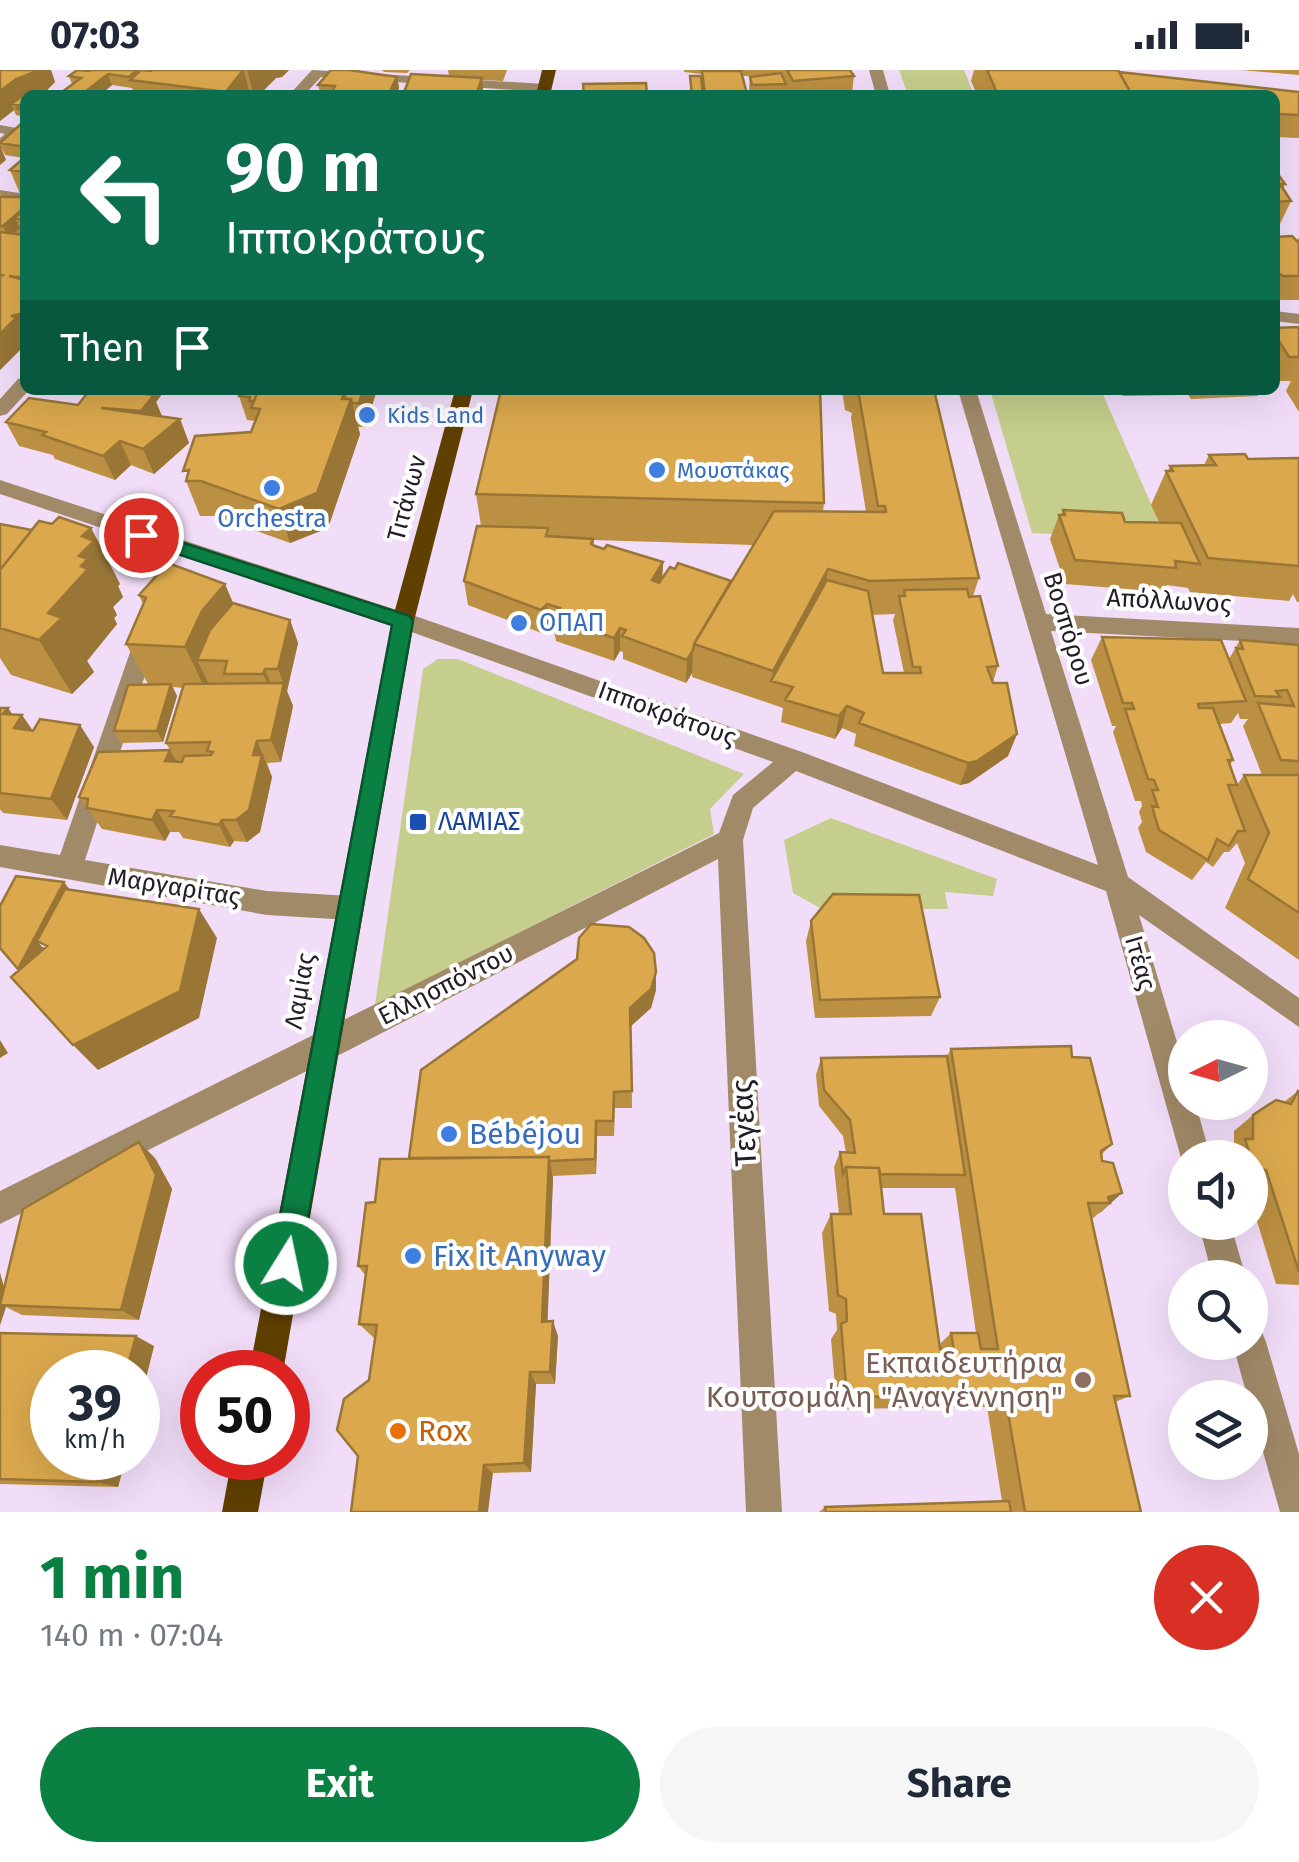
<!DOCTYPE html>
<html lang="en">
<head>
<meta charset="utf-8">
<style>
	body { margin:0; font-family:"Fira Sans",sans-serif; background:#f6f6f7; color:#1f2937; height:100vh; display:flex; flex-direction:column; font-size:38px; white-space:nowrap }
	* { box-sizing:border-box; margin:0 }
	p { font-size:32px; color:#747a83 }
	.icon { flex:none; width:55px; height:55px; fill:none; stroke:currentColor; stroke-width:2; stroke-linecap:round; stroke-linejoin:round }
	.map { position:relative; height:1442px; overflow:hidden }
	.panel { display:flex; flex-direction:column; background:#fff; flex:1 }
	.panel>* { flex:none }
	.banner { position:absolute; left:20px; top:20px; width:1260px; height:305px; border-radius:15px; box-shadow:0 10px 40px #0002; background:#0b6e4f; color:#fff; overflow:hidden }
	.needle { width:65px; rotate:265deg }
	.tools { position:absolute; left:1168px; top:950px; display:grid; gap:20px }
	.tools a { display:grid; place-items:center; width:100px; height:100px; border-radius:50%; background:#fff; box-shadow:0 10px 40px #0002; font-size:50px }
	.speed { position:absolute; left:30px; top:1280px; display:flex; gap:20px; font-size:50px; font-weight:700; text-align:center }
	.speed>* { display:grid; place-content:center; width:130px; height:130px; border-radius:50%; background:#fff; box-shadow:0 10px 40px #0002; line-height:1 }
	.speed small { font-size:25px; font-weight:400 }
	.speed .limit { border:15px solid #d22; background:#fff; color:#111 }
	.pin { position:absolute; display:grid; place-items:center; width:85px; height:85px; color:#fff; margin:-42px; border:5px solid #fff; border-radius:50%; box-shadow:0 2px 10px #0007 }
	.me { position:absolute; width:110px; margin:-55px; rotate:10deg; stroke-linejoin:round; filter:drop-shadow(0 0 8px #0008) }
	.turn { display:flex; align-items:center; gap:35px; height:210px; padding:0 40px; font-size:45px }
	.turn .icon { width:130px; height:130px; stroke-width:2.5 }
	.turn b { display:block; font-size:70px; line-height:85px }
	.then { display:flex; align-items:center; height:95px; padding:0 40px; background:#0003; gap:20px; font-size:38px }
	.round { display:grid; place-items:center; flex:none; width:105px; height:105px; border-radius:52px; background:#f6f6f7 }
	.summary { display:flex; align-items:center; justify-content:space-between; height:170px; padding:0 40px }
	h1 { font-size:60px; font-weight:700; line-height:75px; color:#0b8043 }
	.cta { display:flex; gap:20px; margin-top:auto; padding:20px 40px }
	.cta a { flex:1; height:115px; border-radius:60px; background:#0b8043; color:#fff; font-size:40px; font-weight:700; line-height:115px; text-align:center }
	.cta a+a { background:#f6f6f7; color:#1f2937 }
	.status { display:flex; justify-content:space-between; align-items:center; height:70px; padding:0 50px; background:#fff; direction:ltr }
	.status svg { height:28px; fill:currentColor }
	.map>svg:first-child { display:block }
</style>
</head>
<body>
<div class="status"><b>07:03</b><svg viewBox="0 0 49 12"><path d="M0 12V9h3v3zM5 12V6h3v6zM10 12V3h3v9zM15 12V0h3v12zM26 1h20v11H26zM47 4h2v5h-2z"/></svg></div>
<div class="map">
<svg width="1299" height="1442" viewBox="0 0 1299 1442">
	<rect width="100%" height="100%" fill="#f2ddf9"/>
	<path fill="#c5ce8c" d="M899,0H964L974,25H908Z
		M990,320H1101L1170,477L1111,467L1032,463Z
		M438,589H458L744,704L710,739L714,764L375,935L423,599Z
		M831,748L997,809L993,826L945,822L948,839L820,838L793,823L784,770Z"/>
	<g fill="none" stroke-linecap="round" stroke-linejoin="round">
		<path fill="#a18a68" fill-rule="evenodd" d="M312,0L545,14L552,18L545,22L321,7L304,25H289Z
			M869,0H883L890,25H876Z
			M0,55L22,59L24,62L0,79V68L5,64L0,63Z
			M0,120L25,124V134L0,130Z
			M1275,241L1299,244V254L1275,251Z
			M25,307V320H29L7,344L0,346V329L18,309Z
			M958,320H976L1046,544L1299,558V574L1051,561L1128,807L1299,928V957L1139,845L1185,999V1032H1195L1211,1088H1185V1099L1181,1088L1106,821L796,701L753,738L743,770L782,1442H746L718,789L349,980L0,1154V1121L719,763L733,725L773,692L406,560L0,424V410L421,548L802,682L1098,795Z
			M148,554L159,562L85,790L267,821L350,826L359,830L363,838L359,846L350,850L267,845L0,797V775L60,785L137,562Z
			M1198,1152H1230L1246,1208H1213Z
			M1250,1256L1261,1260L1266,1272L1299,1384V1442H1280L1232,1272H1250Z"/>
		<path fill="#604000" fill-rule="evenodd" d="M542,0H556L550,25H536Z
			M455,320H473L414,551L283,1302H249L392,551Z
			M232,1388H268L258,1442H222Z"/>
	</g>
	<path fill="#bc9042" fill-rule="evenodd" d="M0,0H51L55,12L43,24L25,25V51L21,50L20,46L16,45L14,40L0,51Z
		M153,0H289L282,7L276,8L259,25H135L132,18L112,15L100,25H58L72,14L69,6L90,1H151Z
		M382,0H410L407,3L384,2Z
		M448,0H507L503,11L482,10L483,19L481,25H403L449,6Z
		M684,0H850L854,6L852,23L855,25H787L786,23L785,25H751L749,19L750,7L755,6H742L747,25H690V6L702,12V4L684,2Z
		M974,0H1118L1119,2L1299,22V68L1275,67V25H977L971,11Z
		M1241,0H1299V5Z
		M397,7L399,18L396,25H315L320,22L318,15Z
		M25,53V124H20L10,100L24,88L5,85L0,75V73Z
		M1275,100L1285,114L1283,119L1291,131L1280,154L1275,155Z
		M0,120L3,127H25V275L0,300Z
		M1275,167L1297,171L1299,167V230H1275Z
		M1299,257V342L1286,321L1291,311H1276L1275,309V258Z
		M82,320H165L156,332L162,346L180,349L189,373L154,404L131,395L115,410L55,389L53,385L19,376L6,352L78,335L85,326Z
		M842,320H934L979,508L973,526L998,596L993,612L1017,664L1008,686L969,713L960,715L854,676L856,664L842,658L835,669L781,652L783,638L692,607V603L686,613L623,589V582L620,581L614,591L556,571L554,559L550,558L544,564L468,535L464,511L481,456L476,424L824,433L823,442H866L851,348L852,343L845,340ZM594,470L753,475L731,511L662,508L663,492L604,479L594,476ZM895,544L893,550L904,603H883L872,545Z
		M1120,320H1260L1258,326L1191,329L1185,320H1183L1180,325L1123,326Z
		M376,323L365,357H358L360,364L328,458L290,473L215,446H200L186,411L251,362L255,351L247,350L239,326Z
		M1209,385L1248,389L1299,388V532H1297L1293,524L1289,531L1190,522L1188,518L1167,515L1164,522L1065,514L1050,469L1059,445H1061L1063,440L1125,452H1159L1151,435L1166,401H1168L1170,396L1204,395Z
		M0,454L32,460L52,454L91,458L120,514L118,516L123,527L113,537L117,545L114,548L117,554L87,591L94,602L72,624L11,605L0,588Z
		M139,525L233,533L290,550L298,573L287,621L293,636L281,692L267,693L272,707L260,762L247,772L234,771L230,777L183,768L179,762H170L165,771L102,759L79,727L170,680L177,692L166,673L183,618L173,617L177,626L163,672L121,673L114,661L148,614L126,574L143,534Z
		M1102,567L1229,589L1240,570L1299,575V890L1225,838L1245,793L1237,773L1229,782H1224L1213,797L1206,792L1192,810L1146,782L1138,758L1142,752L1139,742L1142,736L1141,731H1135L1113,662L1116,656H1112L1091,590ZM1238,643L1240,649H1248L1243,656L1262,705H1244L1237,715L1230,695L1233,690L1219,654L1231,653Z
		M0,638L33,661L94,677L67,750L3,743L0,739Z
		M811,851L940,927L931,946L815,948L806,871Z
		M656,920L651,938L631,956L632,1038H615L614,1066H597L596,1104L553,1106L547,1252L558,1266L555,1314H536L531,1402L493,1403L369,1310L375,1269L359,1254L366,1206L358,1196L375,1132L409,1088Z
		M951,979L1072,987L1112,1074L1101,1085L1102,1091L1122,1123L1091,1150L1130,1326L1115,1332L1141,1442H819L825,1437L1002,1431L987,1337L837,1339L831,1269L837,1260L836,1244L829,1241L822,1163L831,1144H839L834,1097L840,1082L846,1083L843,1066L819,1036L816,1005L821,988L947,986ZM882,1118H955L976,1263H951L940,1274L884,1144Z
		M1298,1021L1299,1215L1276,1214L1250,1128V1088H1227L1226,1084L1234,1077V1061L1253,1045L1284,1032Z
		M155,1088L172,1119L139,1250L22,1245L6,1237L0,1255V1203L4,1218Z
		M0,1263L154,1276L118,1417L0,1414Z"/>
	<path fill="#997636" d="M32,0H51L55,12L42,25L11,34L14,40L0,51V21Z
		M244,0L250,25H227L226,22Z
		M247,0H289L282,7L276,8L259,25H254Z
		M108,4L112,15L100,25H81Z
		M397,7L399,18L396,25H390L389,23Z
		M482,8L483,19L481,25H476Z
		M0,75L6,90L0,95Z
		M25,137V150L15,148L20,158L9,168L3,156Z
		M25,238V275L0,300V264L11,246Z
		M138,320H165L156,332L163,349L151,366L141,341L136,323Z
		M363,320H375L376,323L365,357L359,333Z
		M344,324L351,329L360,364L328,458L290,473L279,439Z
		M180,349L189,373L154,404L143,379Z
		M120,371L131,395L115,410L103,386Z
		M91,458L120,514L118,516L123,527L113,537L117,545L114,548L117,554L87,591L94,602L72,624L39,570L48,543L79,486L82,466Z
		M663,492L662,516L652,510Z
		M828,499L823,534L771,611L773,601Z
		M225,514L243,556L197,590L208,612L205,619L185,577L202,541Z
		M547,534L550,558L544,564L541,540Z
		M290,550L298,573L287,621L293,636L281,692L271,670L284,614L278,599Z
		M620,558V581L614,591V568Z
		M693,580L692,603L686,613L687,590Z
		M265,599L274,622L273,627L263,604Z
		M171,614L177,626L163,672L157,661Z
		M847,636L842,658L835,669L839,646Z
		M8,638L18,652L22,645L38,668L30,680L3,644Z
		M80,655L94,677L67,750L51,729Z
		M1017,664L1008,686L969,713L960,715L968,693Z
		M257,671L272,707L260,762L247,772L236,750Z
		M170,680L183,703L165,691Z
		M157,740L170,762L165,771L152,750Z
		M222,750L234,771L230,777L219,755Z
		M64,812L80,833L47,876L37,871L52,888L36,918L18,899Z
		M199,839L217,868L199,948L98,1000L73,975Z
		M656,902V920L651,938L631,956L632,1038L630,938Z
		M0,970L8,983L0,988Z
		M596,1051L597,1066L596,1104L595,1089Z
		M139,1072L155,1088L172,1119L139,1250L121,1240Z
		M549,1087L553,1108L547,1267L542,1252Z
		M1122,1123L1100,1143H1099L1110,1133L1108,1127Z
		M0,1203L8,1232L0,1235L6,1237L0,1255Z
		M553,1251L558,1266L555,1314L550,1302Z
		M136,1266L154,1276L138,1340V1302H126Z
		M530,1302L536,1314L531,1402L524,1393Z
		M104,1388H126L118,1417L97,1412Z
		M484,1395L493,1403L488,1442H479Z"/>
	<path fill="#dba84d" stroke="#997636" stroke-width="2.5" d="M0,0H36L32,3L16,9L0,21Z
		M77,0L90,1L91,0H137L129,7L108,4L81,25H58L81,8L69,6Z
		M141,0L151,1L153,0H243L226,22L130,10Z
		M331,0H349L397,7L389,23L373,22L371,25H315L318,23L332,22L335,16L318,15Z
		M787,0H850L854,6L793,11Z
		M987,0H1118L1132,25H998Z
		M702,1H741L747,24H705Z
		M1119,2L1299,22V45L1275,44V25H1132Z
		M781,3L786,14L752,15L750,7Z
		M411,4L482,8L476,25H403Z
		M690,6H701L703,25H692Z
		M646,13L647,24L584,25L583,14Z
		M28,22L51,25H25V42L17,38L21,35L11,34Z
		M795,22L855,23V25H796Z
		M22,53H25V77L0,73Z
		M25,87V102L10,100Z
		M1275,100L1285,114H1275Z
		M1275,116L1282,117L1291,131L1275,132Z
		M0,127H25V137L3,156H0Z
		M25,139V150L15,148Z
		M0,162L25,165V208L9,206L25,210V238L20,244L11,246L17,247L0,264V207L3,205L0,204Z
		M1292,166L1299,173V206H1283L1275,201V167Z
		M1299,257V287H1289L1275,265V258Z
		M82,320H138L136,323L154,325L141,341L101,338L180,349L143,379L120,371L103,386L42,365L46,362L6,352L29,328L78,335L89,321Z
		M242,320H363L359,333H352L351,329H346L344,324L258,321L254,331H249L250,327L239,326Z
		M501,320H820L824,433L476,424Z
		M858,320H934L979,508L870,511L828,499L773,601L694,574L774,441L886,442L885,436H878Z
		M258,321L344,324L342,329H351L317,423L279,439L201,411H186L189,400L183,401L195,366L251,362L260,339L251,338Z
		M1245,384L1248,389L1299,388V496L1208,488L1166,401H1173L1170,396L1216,395L1209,385Z
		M1063,440L1122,443L1125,452L1181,453L1200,494L1175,491L1176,498L1075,490L1059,445H1065Z
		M59,447L91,458L82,466L94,471L79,486L88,489L81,496L88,499L48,543L62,548L39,570L0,558V500L39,451L52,454Z
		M0,454L32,460L0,500Z
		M477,456L548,458L546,466L593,469L591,474L595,476L604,479L607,475L663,492L652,510L659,513L670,497L675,499L678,493L731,511L694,574L693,580L687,590L622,566L626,560L620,558L614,568L553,547L560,538L547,534L541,540L464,511Z
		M168,493L225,514L202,541L185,577L126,574L146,528L139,525Z
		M827,510L868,521L883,603H921L920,597H913L899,526H905L904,520L967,519L969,527L980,526L998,596L987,597L993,613H1007L1017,664L977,691L968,693L859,653L864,643L847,636L839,646L785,630L793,617L771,611Z
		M233,533L290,550L278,599H265L263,604H224L227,591L197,590L210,560Z
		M1102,567L1221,570L1246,631L1198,634L1199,638H1213L1233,690H1228L1237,715H1228L1245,761H1238L1229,776L1217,769L1208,790L1159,760L1152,736L1158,737L1152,720H1158L1154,710L1148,709L1125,639H1134L1132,633H1123Z
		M1240,570L1299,575V691L1281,690L1258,633L1294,636L1287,620L1276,621L1280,627L1255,626L1236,578L1243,579Z
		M284,613L271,670L257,671L253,685H262L249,740L236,750H222L219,755L170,746L174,741L157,740L152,750L87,738L88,729L79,727L98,682L170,680L165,691L182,692L184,686L211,685L213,682L207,681L210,672L166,673L184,614Z
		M171,614L157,661H114L128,615Z
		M0,638H8L3,644L22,645L14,658L33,661L40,649L80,655L51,729L0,723Z
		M1244,705H1299V843L1248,809L1269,763Z
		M16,806L64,812L18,899L0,878V836Z
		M65,819L199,839L180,921L73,975L11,907L47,876L37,871Z
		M833,824L919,825L940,927L820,930L811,851Z
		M591,854L629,857L644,868L654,883L656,902L651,919L630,938L632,1021L614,1022L613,1051H596L595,1089L549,1091V1087L409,1088L421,1000L577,889L579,868Z
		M1071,976L1072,987L1090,988L1112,1074L1101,1081L1102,1091L1113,1093L1122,1123L1108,1127L1110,1133H1088L1130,1326H1114L1141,1442H1025L1005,1325L847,1327L841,1254L847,1251L846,1229L838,1225L831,1144H851L846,1097L879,1098L884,1144H921L940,1279L954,1280L951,1263H978L981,1279H998L951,979Z
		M947,986L965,1105L880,1104L879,1098L846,1097L843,1104L840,1082L855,1083L850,1050L824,1020L821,988Z
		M1298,1021L1299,1022V1202L1266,1100L1254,1098L1245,1069H1253V1045L1276,1030L1291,1034Z
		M139,1072L156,1105L121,1240L0,1235L23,1139Z
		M549,1087L542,1252L553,1251L550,1302H530L524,1393L484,1395L479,1442H351L358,1386L337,1360L344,1329L369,1310L377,1255L359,1254L367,1196H358L366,1133L375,1132L380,1089Z
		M0,1263L136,1266L126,1302H52V1388H104L97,1412L0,1409Z
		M1009,1431L1011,1442H826L825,1437Z"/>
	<path fill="#0b8043" stroke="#07532c" stroke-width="2.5" d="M141,459L410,546L413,551L300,1194L296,1204L286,1209L275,1204L271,1194L392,555L135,470L132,465Z"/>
	<g fill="#3f7fe0" stroke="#fff" stroke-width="4">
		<circle cx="367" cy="345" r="10"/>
		<circle cx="657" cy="400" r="10"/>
		<circle cx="272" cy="418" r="10"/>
		<circle cx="519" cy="553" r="10"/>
		<circle cx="449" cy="1064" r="10"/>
		<circle cx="413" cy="1186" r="10"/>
	</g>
	<rect fill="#1a4fb4" stroke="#fff" stroke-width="4" x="408" y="742" width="20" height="20" rx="5"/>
	<circle fill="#8d6e63" stroke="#fff" stroke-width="4" cx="1083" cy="1310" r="10"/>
	<circle fill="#e8710a" stroke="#fff" stroke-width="4" cx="398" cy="1361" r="10"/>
	<g text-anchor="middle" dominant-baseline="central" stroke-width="8" stroke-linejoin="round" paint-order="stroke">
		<g font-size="22" fill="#366cbe" stroke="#fff" text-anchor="start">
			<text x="387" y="345">Kids Land</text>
			<text x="677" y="400">Μουστάκας</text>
		</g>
		<g font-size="25" fill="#241c27" stroke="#fff">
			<text transform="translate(407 428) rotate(-75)">Τιτάνων</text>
			<text transform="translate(1169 531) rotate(3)">Απόλλωνος</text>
			<text transform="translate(1068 559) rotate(73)">Βοσπόρου</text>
			<text transform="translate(667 644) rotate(20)">Ιπποκράτους</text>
			<text transform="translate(174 817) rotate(9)">Μαργαρίτας</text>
			<text transform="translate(1140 893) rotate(74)">Ιτέας</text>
			<text transform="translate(446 915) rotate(-27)">Ελλησπόντου</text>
			<text transform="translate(300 921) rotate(-80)">Λαμίας</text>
		</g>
		<g font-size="25" fill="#366cbe" stroke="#fff">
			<text x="272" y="449">Orchestra</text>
			<text x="539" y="553" text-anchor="start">ΟΠΑΠ</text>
		</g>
		<g font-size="25" fill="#164399" stroke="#fff" text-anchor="start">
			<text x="438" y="752">ΛΑΜΙΑΣ</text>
		</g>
		<g font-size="30" fill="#241c27" stroke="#fff">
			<text transform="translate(744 1053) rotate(-93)">Τεγέας</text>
		</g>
		<g font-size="30" fill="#366cbe" stroke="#fff" text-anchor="start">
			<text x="469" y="1064">Bébéjou</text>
			<text x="433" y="1186">Fix it Anyway</text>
		</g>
		<g font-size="30" fill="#785e54" stroke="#fff" text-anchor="end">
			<text x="1063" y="1293">Εκπαιδευτήρια<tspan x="1063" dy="34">Κουτσομάλη "Αναγέννηση"</tspan></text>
		</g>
		<g font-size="30" fill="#c56008" stroke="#fff" text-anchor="start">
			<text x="418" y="1361">Rox</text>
		</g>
	</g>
</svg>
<div class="tools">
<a><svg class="needle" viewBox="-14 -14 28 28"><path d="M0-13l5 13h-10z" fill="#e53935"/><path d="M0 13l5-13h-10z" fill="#747a83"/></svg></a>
<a><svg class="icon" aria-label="sound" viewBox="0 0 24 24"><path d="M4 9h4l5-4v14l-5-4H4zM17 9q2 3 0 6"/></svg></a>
<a><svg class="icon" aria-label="search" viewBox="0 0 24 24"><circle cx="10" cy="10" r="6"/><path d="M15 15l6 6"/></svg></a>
<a><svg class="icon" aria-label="layers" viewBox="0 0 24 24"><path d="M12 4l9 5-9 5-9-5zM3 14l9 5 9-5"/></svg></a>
</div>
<div class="speed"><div>39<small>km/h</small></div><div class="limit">50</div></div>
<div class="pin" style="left:141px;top:465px;background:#d93025"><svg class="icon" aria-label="arrive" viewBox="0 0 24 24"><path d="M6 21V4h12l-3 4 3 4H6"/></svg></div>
<svg class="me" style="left:286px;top:1194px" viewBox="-20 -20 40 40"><circle r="17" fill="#0b8043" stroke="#fff" stroke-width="3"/><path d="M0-11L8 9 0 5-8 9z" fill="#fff"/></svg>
<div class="banner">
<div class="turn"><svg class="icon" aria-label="left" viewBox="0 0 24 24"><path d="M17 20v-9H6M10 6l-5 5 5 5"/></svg><div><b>90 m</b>Ιπποκράτους</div></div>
<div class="then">Then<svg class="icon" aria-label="arrive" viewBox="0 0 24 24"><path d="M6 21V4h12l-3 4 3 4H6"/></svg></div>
</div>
</div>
<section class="panel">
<div class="summary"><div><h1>1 min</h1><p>140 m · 07:04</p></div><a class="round" style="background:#d93025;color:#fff"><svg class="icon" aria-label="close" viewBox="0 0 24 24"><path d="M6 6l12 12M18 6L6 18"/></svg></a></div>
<div class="cta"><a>Exit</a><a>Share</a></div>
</section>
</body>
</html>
